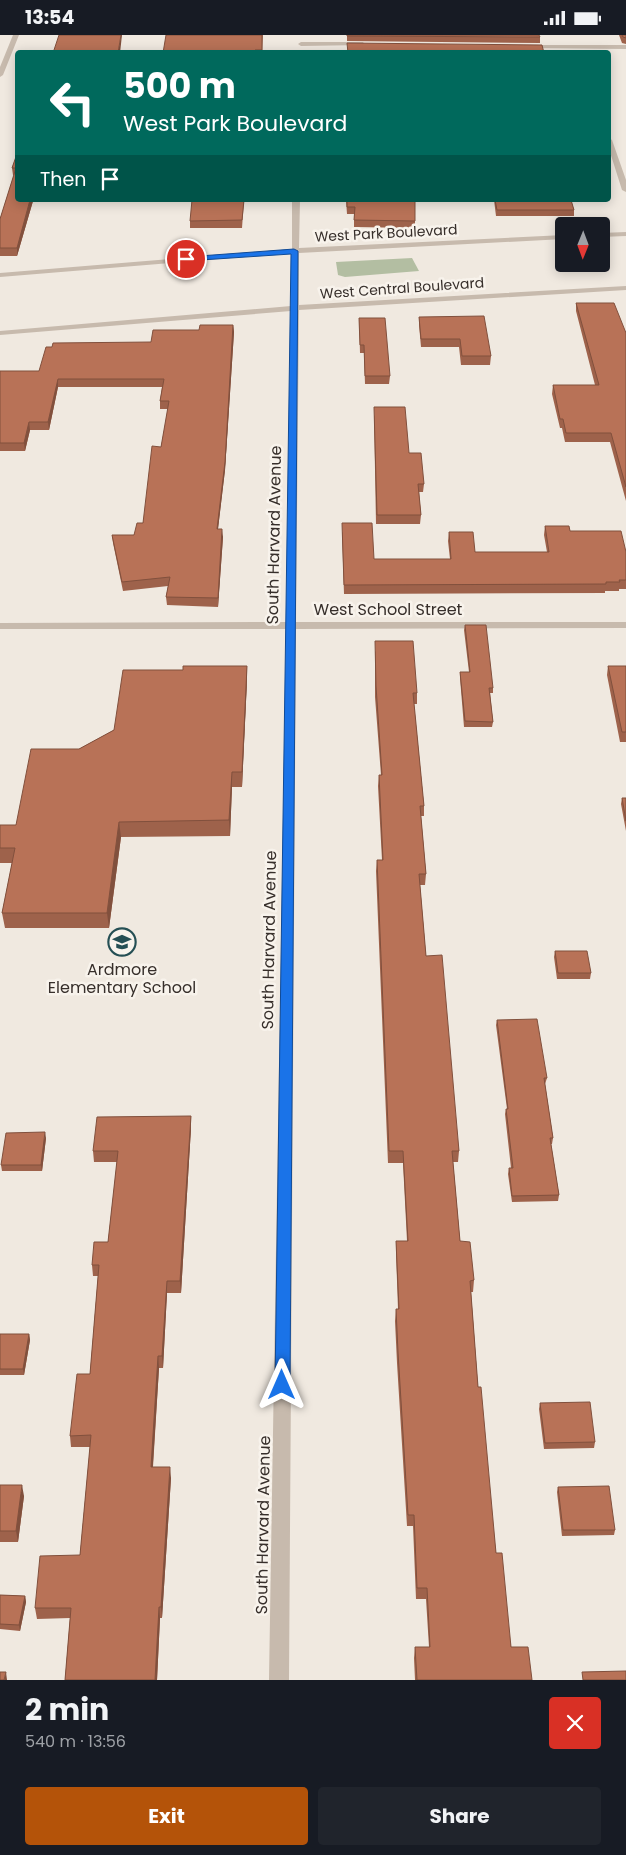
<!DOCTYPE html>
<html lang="en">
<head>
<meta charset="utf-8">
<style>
	body { margin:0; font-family:Poppins,sans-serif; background:#20242c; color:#f1f3f6; height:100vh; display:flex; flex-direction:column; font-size:19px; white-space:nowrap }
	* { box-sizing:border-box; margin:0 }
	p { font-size:16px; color:#9ea1a6 }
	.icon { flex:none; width:28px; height:28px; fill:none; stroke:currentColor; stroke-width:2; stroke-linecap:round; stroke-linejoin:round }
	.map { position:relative; height:1645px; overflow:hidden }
	.sheet { display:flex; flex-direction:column; background:#171b24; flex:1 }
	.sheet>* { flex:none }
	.top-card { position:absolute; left:15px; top:15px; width:596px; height:152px; border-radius:5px; box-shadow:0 2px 12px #0003; background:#00695c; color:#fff; overflow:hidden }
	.needle { width:32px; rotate:181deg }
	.tools { position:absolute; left:555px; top:182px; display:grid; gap:10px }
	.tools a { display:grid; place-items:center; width:55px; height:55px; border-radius:5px; background:#171b24; box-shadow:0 2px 12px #0003; font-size:25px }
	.pin { position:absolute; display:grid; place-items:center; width:42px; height:42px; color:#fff; margin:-21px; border:2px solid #fff; border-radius:50%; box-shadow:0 1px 5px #0007 }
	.me { position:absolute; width:55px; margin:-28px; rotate:0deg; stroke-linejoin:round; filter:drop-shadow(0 0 4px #0008) }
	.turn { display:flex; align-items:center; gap:18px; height:105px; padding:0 25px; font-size:22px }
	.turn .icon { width:65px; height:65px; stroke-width:2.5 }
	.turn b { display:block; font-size:35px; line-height:42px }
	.then { display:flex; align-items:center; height:48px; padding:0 25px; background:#0003; gap:10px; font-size:19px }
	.round { display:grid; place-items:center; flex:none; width:52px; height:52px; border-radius:5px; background:#20242c }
	.head { display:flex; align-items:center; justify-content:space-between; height:85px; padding:0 25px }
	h1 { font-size:30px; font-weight:700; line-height:38px }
	.action { display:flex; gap:10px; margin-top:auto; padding:10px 25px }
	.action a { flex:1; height:58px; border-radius:5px; background:#b45309; color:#fff; font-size:20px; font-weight:700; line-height:58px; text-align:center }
	.action a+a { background:#20242c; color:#f1f3f6 }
	.status { display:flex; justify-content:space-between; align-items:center; height:35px; padding:0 25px; background:#171b24; direction:ltr }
	.status svg { height:14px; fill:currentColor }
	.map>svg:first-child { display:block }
</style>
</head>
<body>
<div class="status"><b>13:54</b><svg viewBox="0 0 49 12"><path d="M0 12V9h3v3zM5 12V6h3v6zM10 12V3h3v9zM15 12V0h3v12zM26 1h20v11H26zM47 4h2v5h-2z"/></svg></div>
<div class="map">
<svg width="626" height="1645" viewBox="0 0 626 1645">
	<rect width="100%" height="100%" fill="#f0e9e0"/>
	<path fill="#b3bea2" d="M412,223L419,236L345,242L338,240L336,227Z"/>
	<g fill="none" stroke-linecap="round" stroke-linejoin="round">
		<path fill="#c7baad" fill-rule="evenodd" d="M13,0H19L3,40L0,42V32Z
			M363,7L365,10L301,11L298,9L301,7Z
			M524,10H626V14L526,13Z
			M609,103L612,105L626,145V157L622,155L609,114Z
			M292,165H300L299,213L564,200V204L299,218V270L626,251V255L299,275L296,587H626V593L296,594L289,1645H269L286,594H0V588L286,587L291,276L0,300V296L291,271L292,218L0,242V238L292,214Z
			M626,197V201L601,202V198Z"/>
	</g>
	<path fill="#9e624b" d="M263,0L262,18H163Z
		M347,0L540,2V8L347,6Z
		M619,0H626V9L622,8Z
		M18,116V165H36V166H33L17,221H0V184L14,140H13L12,133Z
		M244,165L242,193H190V186Z
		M346,165H415V193L354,192V179H347Z
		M494,165H571L574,175V181H496Z
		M576,268L626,298V466L610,407H565L562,393H560L552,359L553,350H595L576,276Z
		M419,282L491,321L490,330H461L459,312H421L419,290Z
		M359,283L390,341L389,349H365L364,318H360Z
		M233,290L234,297L225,435L218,494L223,502L218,572L167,570L166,562L168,551L123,556L113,508L112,500H134L143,488L161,412L168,374H160V366L162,352H58L49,395H30L25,416H0V336H39L199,295Z
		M374,380L409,418L424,449L423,457H419L421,480L420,489H376Z
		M545,491L570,496L626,517V554H619V556H605V558L344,559L342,497L374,524H450L448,506L449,497L475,517H547L544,500Z
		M465,590L493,653V658H490L493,687L492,692H464L460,643V637H469L464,595Z
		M375,616L417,658V669H414L424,771V781H421L426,839L425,850H420L426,921L459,1116L458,1127H453L460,1206L474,1245L473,1257H471L478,1352L496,1518L511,1612L532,1645H415L414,1623L415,1612H429L426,1564H416L413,1491H407L397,1328L395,1286L396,1274H398L396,1218V1206H407L403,1128H388L376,836L377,825H382L378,751L379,740H381L375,662Z
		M247,631V645L242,752H232L230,801L121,802L109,893H5L2,878L12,828H0V790H16L79,714L114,695L183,635Z
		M608,631H626V707H620L607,640Z
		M622,763H626V796L621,769Z
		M555,916L591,938L590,944H557L554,922Z
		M497,985L547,1043L545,1049L553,1103L552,1109H551L559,1160L558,1166L512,1167L508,1139L509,1133H511L505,1079L506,1074H507L496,990Z
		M191,1081V1093L181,1258H167L163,1333H159L153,1432L171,1443L162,1583H160L157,1645H65L70,1583L37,1584L35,1573L80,1520L90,1412H71L70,1401L90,1339L98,1241H93L92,1230L108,1207L117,1127H94L93,1116Z
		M46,1103L42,1136H2L1,1130Z
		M0,1299H29L30,1305L24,1340H0Z
		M540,1368L595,1407L594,1413L544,1414L539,1374Z
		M0,1450L24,1461L18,1507H0Z
		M558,1452L615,1495L614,1500L562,1501L557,1457Z
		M0,1560L25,1561L26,1567L20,1596L0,1594Z"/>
	<path fill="#81503d" d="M121,0H122L120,18H118Z
		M30,165H33V166L17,221V213Z
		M233,290L234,297L225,435L217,502V494Z
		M58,344V352L49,395L48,387Z
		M29,387L30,395L25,416L24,408Z
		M222,494L223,502L218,572V563Z
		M247,631V645L242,752V737Z
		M232,737V752L230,801L229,785Z
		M119,787L121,802L109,893L107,878Z
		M191,1081V1093L181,1258L180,1246Z
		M45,1097L46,1103L42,1136L41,1130Z
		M167,1246V1258L163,1333L162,1321Z
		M29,1299L30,1305L24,1340L23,1334Z
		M158,1321L159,1333L152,1443L151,1432Z
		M170,1432L171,1443L162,1583L161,1572Z
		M22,1450L24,1461L18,1507L16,1496Z
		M25,1561L26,1567L20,1596L19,1590Z
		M159,1572L160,1583L157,1645H155Z
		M6,1637L7,1645H4Z"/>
	<path fill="#b87257" stroke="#81503d" d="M59,0H121L118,18H53Z
		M166,0H262V15H255V18H163Z
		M347,0H539L540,2L347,1Z
		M622,0H626V3L623,2Z
		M347,8L542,10L544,18H348Z
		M18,116V165H30L17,213H0V184L16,133H12Z
		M192,165H244L242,185L190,186Z
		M347,165H415V186L354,185L355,172H347Z
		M495,165H571L574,175H497Z
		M576,268H614L626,298V452L611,398H566L563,384H560L553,350H599Z
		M484,281L491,321H462L460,304H421L419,282Z
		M359,283H385L390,341H365L364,310H360Z
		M200,290H233L225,427L217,494H222L218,563L166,562L170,542L122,547L112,500H134L137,488H143L152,411L161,412L169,366H160L164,344H58L48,387H29L24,408H0V336H39L46,312H52L53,308L151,307L153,295H199Z
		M374,372H405L409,418H421L424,449H418L421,480H377Z
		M342,488H372L374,524H451L449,497H473L475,517H549L545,491H569L570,496H621L626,517V545H619L620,547H606V549L344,550Z
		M465,590H486L493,653H489L493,687L465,686L460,637H470Z
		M375,606H413L417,658H413L424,771H420L426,839H419L426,921L442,920L459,1116H452L460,1206L470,1207L474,1245L470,1246L478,1352H481L496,1518H502L511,1612H528L532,1645H417L415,1612H430L427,1553H417L414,1480H408L398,1317L396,1274H399L396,1206H408L403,1116H389L377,825H383L379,740H382L376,651Z
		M183,631H247L242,737H232L229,785L119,787L107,878H2L15,813H0V790H16L31,714H79L114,695L123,635H183Z
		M608,631H626V697H622Z
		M622,763H626V786Z
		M555,916H587L591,938H558Z
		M537,984L547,1043H544L553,1103H550L559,1160L512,1161L509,1133H513L506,1074H508L497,985Z
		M191,1081L180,1246H167L162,1321H158L151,1432H170L161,1572H159L155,1645H65L71,1573H35L40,1521L80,1520L91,1400L70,1401L77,1339H90L99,1230H92L94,1207H108L118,1116H93L97,1082Z
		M45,1097L41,1130H1L6,1098Z
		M0,1299H29L23,1334H0Z
		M590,1367L595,1407L545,1408L540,1368Z
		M0,1450H22L16,1496H0Z
		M609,1451L615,1495H563L558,1452Z
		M0,1560L25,1561L19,1590L0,1589Z
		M626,1636V1645H583L582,1637Z
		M0,1637H6L4,1645H0Z"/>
	<path fill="#1a73e8" stroke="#114b97" d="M294,214L298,216L290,1350L288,1355L282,1357L277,1355L275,1350L291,219L186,226L183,224L186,222Z"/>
	<defs>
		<g id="school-ring" transform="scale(1.4375)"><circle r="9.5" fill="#f8f3ec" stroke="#254f54" stroke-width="1.5"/><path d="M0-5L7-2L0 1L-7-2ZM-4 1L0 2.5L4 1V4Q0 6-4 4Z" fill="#254f54"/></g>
	</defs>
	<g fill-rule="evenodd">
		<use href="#school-ring" x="122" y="907"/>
	</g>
	<g text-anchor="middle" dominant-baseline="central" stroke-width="5" stroke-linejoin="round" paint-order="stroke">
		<g font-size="14" fill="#372f2b" stroke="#f8f3ec">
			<text transform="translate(386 198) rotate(-3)">West Park Boulevard</text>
			<text transform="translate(402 253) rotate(-4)">West Central Boulevard</text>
		</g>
		<g font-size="16" fill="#372f2b" stroke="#f8f3ec">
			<text transform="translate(274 500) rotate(-89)">South Harvard Avenue</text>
			<text x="388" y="574">West School Street</text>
			<text transform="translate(269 905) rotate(-89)">South Harvard Avenue</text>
			<text transform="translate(263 1490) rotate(-89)">South Harvard Avenue</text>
		</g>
		<g font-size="16" fill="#372f2b" stroke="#f8f3ec">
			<text x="122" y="934">Ardmore<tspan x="122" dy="18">Elementary School</tspan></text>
		</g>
	</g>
</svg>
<div class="tools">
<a><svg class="needle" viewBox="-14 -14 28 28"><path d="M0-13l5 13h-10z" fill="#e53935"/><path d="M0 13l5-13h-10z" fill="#9ea1a6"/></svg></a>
</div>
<div class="pin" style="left:186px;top:224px;background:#d93025"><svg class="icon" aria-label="arrive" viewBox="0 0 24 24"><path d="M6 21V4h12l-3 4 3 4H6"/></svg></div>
<svg class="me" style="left:282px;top:1350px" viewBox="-20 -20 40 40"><path d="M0-17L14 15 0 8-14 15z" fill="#1a73e8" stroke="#fff" stroke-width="4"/></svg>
<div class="top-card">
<div class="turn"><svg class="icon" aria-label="left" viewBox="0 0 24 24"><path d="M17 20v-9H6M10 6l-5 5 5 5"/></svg><div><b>500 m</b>West Park Boulevard</div></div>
<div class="then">Then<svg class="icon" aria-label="arrive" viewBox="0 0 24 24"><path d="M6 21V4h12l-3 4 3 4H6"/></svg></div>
</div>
</div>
<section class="sheet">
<div class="head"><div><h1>2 min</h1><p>540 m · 13:56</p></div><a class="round" style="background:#d93025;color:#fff"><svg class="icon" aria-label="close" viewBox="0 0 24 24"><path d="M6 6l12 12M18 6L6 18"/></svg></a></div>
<div class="action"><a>Exit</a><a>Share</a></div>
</section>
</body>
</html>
